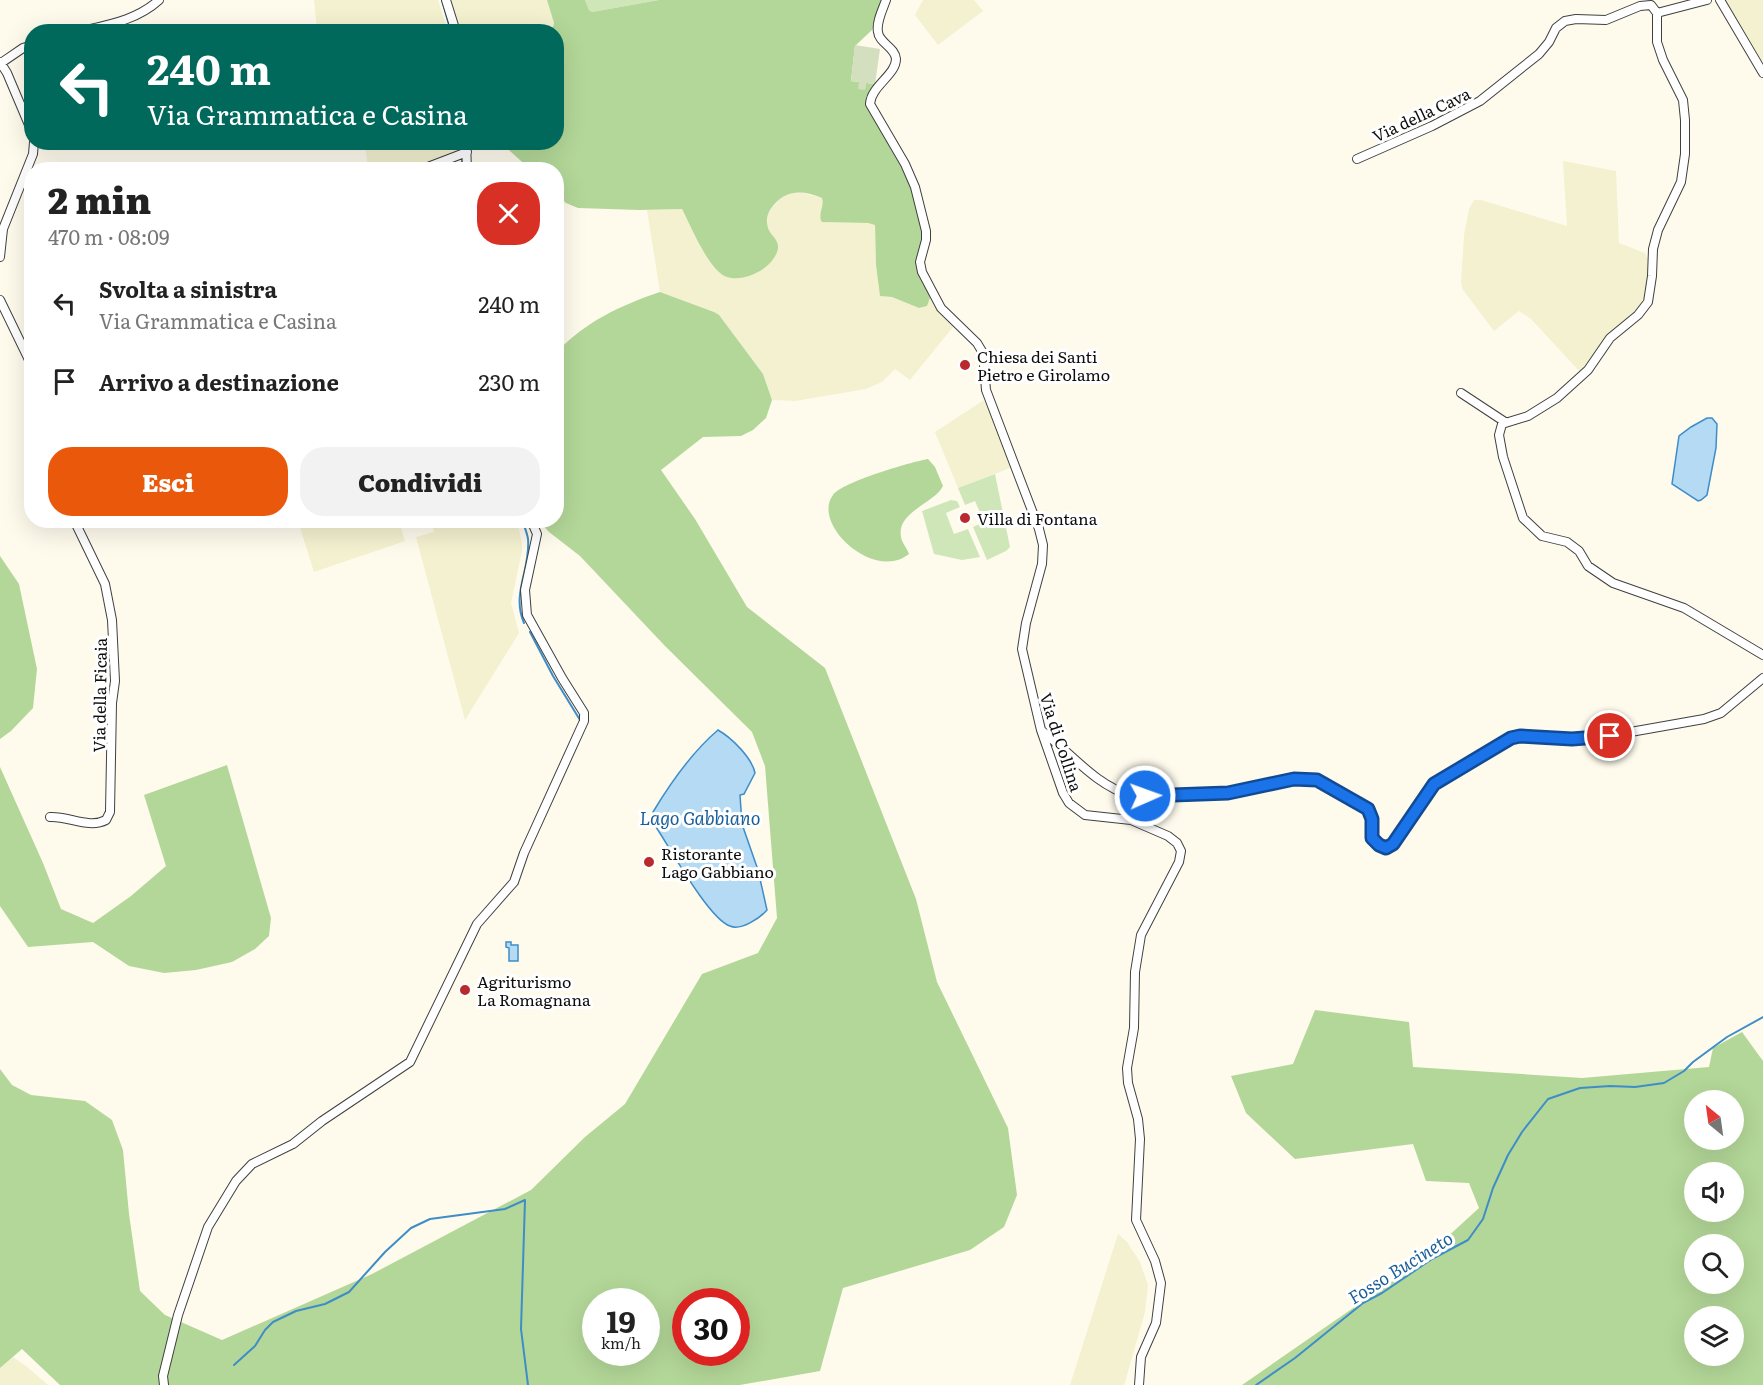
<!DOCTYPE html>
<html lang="it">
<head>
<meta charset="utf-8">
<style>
	body { margin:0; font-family:Literata,serif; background:#f2f2f2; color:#222; height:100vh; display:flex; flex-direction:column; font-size:22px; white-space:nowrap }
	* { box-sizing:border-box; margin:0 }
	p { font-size:20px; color:#767676 }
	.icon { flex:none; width:33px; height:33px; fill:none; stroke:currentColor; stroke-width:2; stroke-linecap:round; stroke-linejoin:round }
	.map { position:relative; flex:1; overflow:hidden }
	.sheet { position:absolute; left:24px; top:162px; width:540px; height:366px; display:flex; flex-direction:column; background:#fff; border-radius:24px; box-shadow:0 6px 24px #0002 }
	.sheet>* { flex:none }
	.guide { position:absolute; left:24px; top:24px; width:540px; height:126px; border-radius:24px; box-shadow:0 6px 24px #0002; background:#00695c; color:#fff; overflow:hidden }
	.needle { width:39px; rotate:331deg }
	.fabs { position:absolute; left:1684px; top:1090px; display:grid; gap:12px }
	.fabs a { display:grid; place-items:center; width:60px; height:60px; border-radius:50%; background:#fff; box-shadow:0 6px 24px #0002; font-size:30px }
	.speed { position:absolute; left:582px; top:1288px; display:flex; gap:12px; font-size:30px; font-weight:700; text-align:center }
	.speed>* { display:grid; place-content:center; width:78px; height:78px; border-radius:50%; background:#fff; box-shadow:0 6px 24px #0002; line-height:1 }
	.speed small { font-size:15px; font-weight:400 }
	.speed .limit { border:9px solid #d22; background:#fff; color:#111 }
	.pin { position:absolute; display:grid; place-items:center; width:51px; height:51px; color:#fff; margin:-26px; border:3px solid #fff; border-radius:50%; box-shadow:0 2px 6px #0007 }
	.me { position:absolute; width:66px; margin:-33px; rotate:88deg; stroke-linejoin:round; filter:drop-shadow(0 0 4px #0008) }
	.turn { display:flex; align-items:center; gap:21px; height:126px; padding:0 24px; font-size:27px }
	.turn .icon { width:78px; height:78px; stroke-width:2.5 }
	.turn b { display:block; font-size:42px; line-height:51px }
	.round { display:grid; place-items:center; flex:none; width:63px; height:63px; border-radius:24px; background:#f2f2f2 }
	.headline { display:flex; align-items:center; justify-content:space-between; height:102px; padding:0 24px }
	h1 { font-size:36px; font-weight:800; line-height:45px }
	.primary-button { display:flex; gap:12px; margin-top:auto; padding:12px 24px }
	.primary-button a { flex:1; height:69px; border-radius:24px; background:#ea580c; color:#fff; font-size:24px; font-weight:800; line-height:69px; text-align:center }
	.primary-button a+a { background:#f2f2f2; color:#222 }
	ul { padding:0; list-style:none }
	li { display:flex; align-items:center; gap:18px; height:78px; padding:0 24px }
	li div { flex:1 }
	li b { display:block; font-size:22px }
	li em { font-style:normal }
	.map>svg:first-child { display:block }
</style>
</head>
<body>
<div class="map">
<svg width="1763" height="1385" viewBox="0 0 1763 1385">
	<rect width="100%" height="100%" fill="#fefbed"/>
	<path fill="#f3f1cf" d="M314,0H438L448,31H317Z
		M448,0H547L554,23L553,27L544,31H459Z
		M923,0H974L983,11L938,45L915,15Z
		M1723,0H1763V61L1760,62Z
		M365,143H459L458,154L415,170L368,169Z
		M1563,161L1616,171L1619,243L1645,253L1648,259L1647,291L1642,303L1635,312L1609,334L1580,372L1531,319L1519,311L1494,331L1463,290L1461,282L1464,235L1469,209L1474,200H1481L1567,226Z
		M792,192L803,193L822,198L824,202L820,217L822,222L868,223L875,225L876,265L880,296L892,297L919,308L927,306L930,298L938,312L953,327L910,380L895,369L882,382L866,389L795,401L772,400L763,374L714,312L660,292L647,210L682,209L713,266L719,273L726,277H746L764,269L778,243L767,227L768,213L781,197Z
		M984,400L1013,467L958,488L935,432Z
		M298,521H399L405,541L314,572Z
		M431,521H517L522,543V551L511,603L519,633L465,720L416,537L434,532Z
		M1118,1234L1127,1242L1140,1262L1148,1285L1145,1312L1125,1382L1124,1385H1070Z
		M13,1357L26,1366L48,1385H0V1368Z"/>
	<path fill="#cfe7b8" d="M585,0H659L592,12L589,10Z
		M995,474L1010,547L1006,551L987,560L973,527L984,522L975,501L965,505L958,488Z
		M951,500L957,501L960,507L946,513L954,534L968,529L980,557L962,560L934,554L922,511Z"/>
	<path fill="#b3d798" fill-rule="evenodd" d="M547,0H585L589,10L592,12L659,0H883L872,30L855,46L851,81L859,82L865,89L866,83L875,84L866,97V105L897,157L912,188L923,235L917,265L930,298L927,306L919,308L892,297L880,296L876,265L875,225L868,223L822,222C817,215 825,206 822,198C801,189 783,190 770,210C767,215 766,222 768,228C770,235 779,239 778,248C777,257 767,268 758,272C749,277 737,280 727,277C710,273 690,224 682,209L639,210L578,208L566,203L557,195L556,170L530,169L501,143L556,142V32L544,31L553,27L554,23Z
		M660,292L714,312L719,315L763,374L772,400L766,418L753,430L741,436L703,437L661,470L695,519L747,607L825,668L916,899L937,982L1008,1128L1017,1195L1004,1227L970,1250L843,1288L820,1371L740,1385H60L22,1349L0,1368V1069L12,1085L31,1095L85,1101L112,1120L123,1150L129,1214L140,1291L165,1315L222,1340L372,1274L531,1190L585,1137L625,1104L702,974L758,953L777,918L765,766L752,732L665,646L580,556L549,532L539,521L556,520L557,352C585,322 621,305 660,292ZM596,1302H646V1353H596ZM686,1302H736V1353H686Z
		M928,459L935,467L943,486C935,503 896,512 901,537C902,543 907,548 909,554C874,582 811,524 833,495C842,482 911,462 928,459Z
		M0,556L19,584L37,669L33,708L11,731L0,739Z
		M227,765L271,918L269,936L255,949L232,962L196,970L164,973L129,966L93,942L28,947L0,906V767L43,863L61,909L93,923L131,896L166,866L144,795Z
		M1315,1010L1409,1022L1413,1067L1582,1078L1709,1067L1713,1048L1742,1032L1763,1061V1385H1242L1421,1261L1479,1208L1469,1183L1426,1181L1413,1144L1295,1159L1246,1113L1231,1076L1293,1064ZM1695,1101H1734V1140H1695ZM1695,1173H1734V1212H1695ZM1695,1245H1734V1284H1695ZM1695,1317H1734V1356H1695Z"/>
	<path fill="#d4dfc0" d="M855,45L880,49L875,84L866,83L865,90L858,89L859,82L851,81Z"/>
	<path fill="#b4daf4" stroke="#3e8dc8" stroke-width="1.5" d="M1707,418H1712L1717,424L1716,448L1707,495L1701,500L1698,501L1672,484L1679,436L1691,427Z
		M718,730C732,738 752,758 755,773L744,794L740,795L742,824L758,870L767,910C760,918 741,931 730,926C709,919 670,848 656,827L653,820V812C671,782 691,753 718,730Z
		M506,942H511V945H518V961H509V948L506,947Z"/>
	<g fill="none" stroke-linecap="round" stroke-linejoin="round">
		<path stroke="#3e8dc8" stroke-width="2" d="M442,0L451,32
			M462,161V170
			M522,520C524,526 527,532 528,539C531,569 511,593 524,623
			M530,632L553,676L580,720
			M525,1200L521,1329L528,1385
			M234,1365L255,1346L265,1330L273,1322L296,1311L325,1304L349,1292L385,1252L411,1228L430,1219L505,1209L525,1200
			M1256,1385L1295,1358L1363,1303L1382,1293L1432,1259L1468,1240L1483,1219L1493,1188L1508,1155L1522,1132L1548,1099L1580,1088L1610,1086L1635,1087L1664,1083L1684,1071L1693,1062L1727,1037L1763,1017"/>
		<g stroke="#404040" stroke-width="10">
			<path id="minor" d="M446,0L456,32
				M886,0C883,9 876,22 878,32C879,43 895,47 896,59C896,75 871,86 870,104L905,164L915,187L926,231V240L920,262L922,272L941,308L977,343L983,353L986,390L1039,529L1043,545L1042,564L1026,623L1022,649L1041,730L1063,793L1069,803L1085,815L1131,820L1168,836L1177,843L1181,851L1179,862L1141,935L1135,972L1134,1028L1127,1068L1128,1083L1138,1119L1140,1139L1136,1220L1155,1261L1161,1283L1156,1323L1141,1357L1139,1385
				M1720,0L1763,73
				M1657,13V42L1663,60L1683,100L1685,120V154L1681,182L1658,230L1653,249L1652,276L1648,302L1638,315L1610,338L1588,370L1557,398L1528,416L1502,424L1499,435L1503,457L1523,518L1542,536L1567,542L1579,551L1588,566L1613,583L1684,608L1763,655
				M77,32C106,25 136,21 159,0
				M0,62L7,73L32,132
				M1,63L23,48L32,45
				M466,142L467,170
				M1357,159L1432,126L1480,101L1539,54L1549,42L1556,28L1565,21L1576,19L1606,20L1640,6L1651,5L1657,13L1707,0
				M420,170L467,152
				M0,257L3,229L33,154L34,142
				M0,300L32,366
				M1461,393L1505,422
				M1042,731C1072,754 1095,785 1132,796L1228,793L1294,779L1308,778L1317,780L1368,809L1372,818V838L1379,845L1386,847L1393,844L1434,784L1511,738L1520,736L1591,739L1704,719L1721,713L1763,678
				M50,817C69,816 89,829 106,820L110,812L112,703L115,681L112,620L105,584L74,520
				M164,1385L163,1376L178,1315L208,1227L236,1181L252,1164L293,1144L322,1121L410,1062L477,924L514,882L524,853L584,721V713L562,678L527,615L525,590L537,534L531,520"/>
		</g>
		<use href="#minor" stroke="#fff" stroke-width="8"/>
	</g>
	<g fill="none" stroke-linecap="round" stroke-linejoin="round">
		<g stroke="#114b97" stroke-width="15">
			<path id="route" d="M1145,796L1228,793L1294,779L1317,780L1368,809L1372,819V838L1379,845L1386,848L1393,844L1434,784L1511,738L1520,736L1572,739L1610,736"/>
		</g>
		<use href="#route" stroke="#1a73e8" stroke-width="10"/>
	</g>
	<g fill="#b82a2d" stroke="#fff" stroke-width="2">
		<circle cx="965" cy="365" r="6"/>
		<circle cx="965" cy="518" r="6"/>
		<circle cx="649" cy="862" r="6"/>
		<circle cx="465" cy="990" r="6"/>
	</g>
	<g text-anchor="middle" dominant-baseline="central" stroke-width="6" stroke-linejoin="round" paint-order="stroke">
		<g font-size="16" fill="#0d0d0d" stroke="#fff">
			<text transform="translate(1421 114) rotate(-25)">Via della Cava</text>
			<text transform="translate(99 695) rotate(-89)">Via della Ficaia</text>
			<text transform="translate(1062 742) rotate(72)">Via di Collina</text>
		</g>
		<g font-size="16" fill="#0d0d0d" stroke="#fff" text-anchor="start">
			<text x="977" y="356">Chiesa dei Santi<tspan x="977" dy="18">Pietro e Girolamo</tspan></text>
			<text x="977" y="518">Villa di Fontana</text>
			<text x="661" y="853">Ristorante<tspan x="661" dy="18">Lago Gabbiano</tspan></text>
			<text x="477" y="981">Agriturismo<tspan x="477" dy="18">La Romagnana</tspan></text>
		</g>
		<g font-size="18" font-style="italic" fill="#1b5f9a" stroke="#fff">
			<text x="700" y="817">Lago Gabbiano</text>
			<text transform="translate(1400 1267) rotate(-32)">Fosso Bucineto</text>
		</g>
	</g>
</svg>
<div class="fabs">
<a><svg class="needle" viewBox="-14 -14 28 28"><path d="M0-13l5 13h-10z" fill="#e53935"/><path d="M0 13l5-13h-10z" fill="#767676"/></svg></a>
<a><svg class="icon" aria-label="sound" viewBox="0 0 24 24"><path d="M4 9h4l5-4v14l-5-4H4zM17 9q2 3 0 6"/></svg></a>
<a><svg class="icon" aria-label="search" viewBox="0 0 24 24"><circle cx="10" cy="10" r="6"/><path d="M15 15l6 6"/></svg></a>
<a><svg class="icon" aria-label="layers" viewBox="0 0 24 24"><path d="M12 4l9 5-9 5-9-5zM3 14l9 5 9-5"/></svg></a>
</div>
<div class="speed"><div>19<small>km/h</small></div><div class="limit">30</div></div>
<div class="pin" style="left:1610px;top:736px;background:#d93025"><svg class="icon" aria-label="arrive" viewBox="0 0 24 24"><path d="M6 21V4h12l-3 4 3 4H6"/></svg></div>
<svg class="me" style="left:1145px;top:796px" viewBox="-20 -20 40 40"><circle r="17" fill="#1a73e8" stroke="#fff" stroke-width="3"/><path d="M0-11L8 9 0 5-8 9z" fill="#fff"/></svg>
<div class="guide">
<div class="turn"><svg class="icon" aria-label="left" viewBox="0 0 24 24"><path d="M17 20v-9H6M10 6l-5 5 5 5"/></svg><div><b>240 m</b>Via Grammatica e Casina</div></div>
</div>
<section class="sheet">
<div class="headline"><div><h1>2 min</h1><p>470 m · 08:09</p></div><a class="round" style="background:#d93025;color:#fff"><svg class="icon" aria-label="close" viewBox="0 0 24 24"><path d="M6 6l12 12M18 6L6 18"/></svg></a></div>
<ul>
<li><svg class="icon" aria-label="left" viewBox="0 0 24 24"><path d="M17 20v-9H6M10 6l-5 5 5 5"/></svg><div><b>Svolta a sinistra</b><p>Via Grammatica e Casina</p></div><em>240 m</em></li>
<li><svg class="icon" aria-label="arrive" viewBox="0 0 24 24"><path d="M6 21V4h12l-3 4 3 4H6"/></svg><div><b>Arrivo a destinazione</b></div><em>230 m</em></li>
</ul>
<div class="primary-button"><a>Esci</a><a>Condividi</a></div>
</section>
</div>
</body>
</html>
